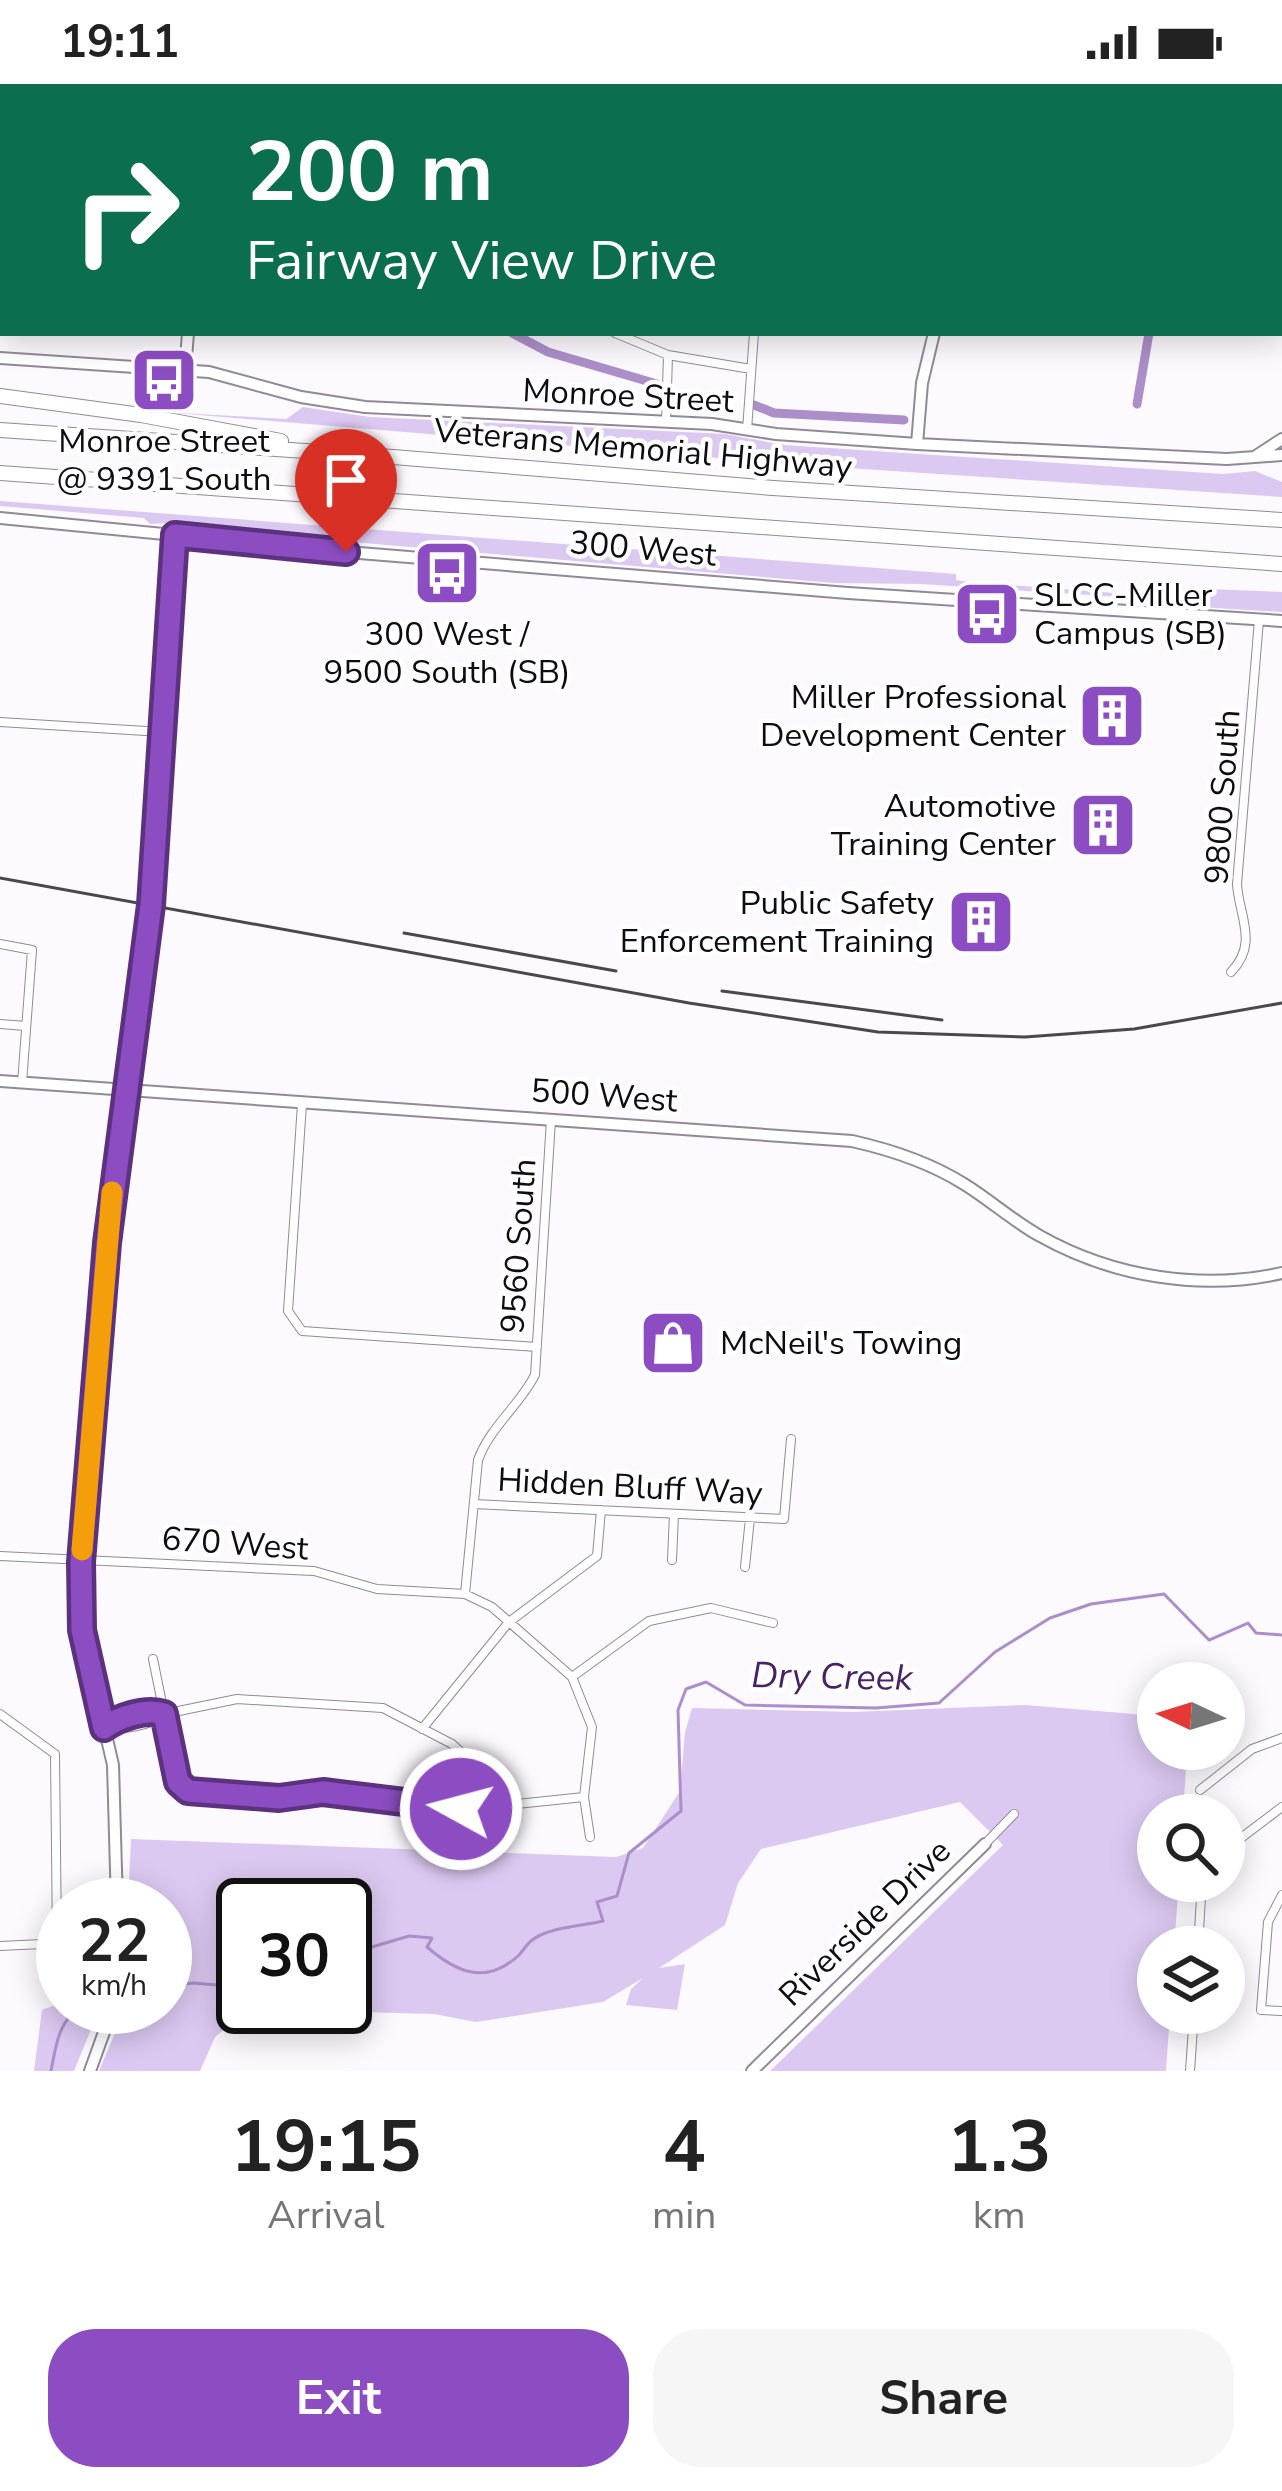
<!DOCTYPE html>
<html lang="en">
<head>
<meta charset="utf-8">
<style>
	body { margin:0; font-family:"Nunito Sans",sans-serif; background:#f6f6f6; color:#222; height:100vh; display:flex; flex-direction:column; font-size:45px; white-space:nowrap }
	* { box-sizing:border-box; margin:0 }
	p { font-size:39px; color:#767676 }
	.icon { flex:none; width:66px; height:66px; fill:none; stroke:currentColor; stroke-width:2; stroke-linecap:round; stroke-linejoin:round }
	.map { position:relative; height:1987px; overflow:hidden }
	.sheet { display:flex; flex-direction:column; background:#fff; flex:1 }
	.sheet>* { flex:none }
	.hud { position:absolute; left:0px; top:0px; width:1284px; height:252px; box-shadow:0 6px 30px #0003; background:#0b6e4f; color:#fff; overflow:hidden }
	.needle { width:78px; rotate:274deg }
	.buttons { position:absolute; left:1137px; top:1578px; display:grid; gap:24px }
	.buttons a { display:grid; place-items:center; width:108px; height:108px; border-radius:50%; background:#fff; box-shadow:0 6px 30px #0003; font-size:60px }
	.speed { position:absolute; left:36px; top:1794px; display:flex; gap:24px; font-size:60px; font-weight:700; text-align:center }
	.speed>* { display:grid; place-content:center; width:156px; height:156px; border-radius:50%; background:#fff; box-shadow:0 6px 30px #0003; line-height:1 }
	.speed small { font-size:30px; font-weight:400 }
	.speed .limit { border:6px solid #111; border-radius:18px; background:#fff; color:#111 }
	.pin { position:absolute; display:grid; place-items:center; width:102px; height:102px; color:#fff; margin:-123px -51px; border-radius:50% 50% 50% 0; rotate:-45deg; box-shadow:0 0 12px #0007 }
	.pin .icon { rotate:45deg }
	.me { position:absolute; width:132px; margin:-66px; rotate:277deg; stroke-linejoin:round; filter:drop-shadow(0 0 9px #0008) }
	.turn { display:flex; align-items:center; gap:42px; height:252px; padding:0 48px; font-size:54px }
	.turn .icon { width:156px; height:156px; stroke-width:2.5 }
	.turn b { display:block; font-size:84px; line-height:102px }
	.eta { display:flex; justify-content:space-evenly; align-items:center; height:204px; text-align:center }
	.eta b { font-size:72px; font-weight:700; line-height:84px }
	.cta { display:flex; gap:24px; margin-top:auto; padding:24px 48px }
	.cta a { flex:1; height:138px; border-radius:48px; background:#8d4dc2; color:#fff; font-size:48px; font-weight:700; line-height:138px; text-align:center }
	.cta a+a { background:#f6f6f6; color:#222 }
	.status { display:flex; justify-content:space-between; align-items:center; height:84px; padding:0 60px; background:#fff; direction:ltr }
	.status svg { height:33px; fill:currentColor }
	.map>svg:first-child { display:block }
</style>
</head>
<body>
<div class="status"><b>19:11</b><svg viewBox="0 0 49 12"><path d="M0 12V9h3v3zM5 12V6h3v6zM10 12V3h3v9zM15 12V0h3v12zM26 1h20v11H26zM47 4h2v5h-2z"/></svg></div>
<div class="map">
<svg width="1282" height="1987" viewBox="0 0 1282 1987">
	<rect width="100%" height="100%" fill="#fcf9ff"/>
	<path fill="#dcc9f2" fill-rule="evenodd" d="M303,323L370,333L725,350L784,361L1223,390L1255,387L1282,398V413L803,381L163,328L286,335Z
		M0,417L956,490V496L968,498L1168,513L1180,512L1182,504L1282,508V528L1183,522L1167,516L921,500L834,499L305,454L184,438L150,440L144,434L0,422Z
		M1025,1621L1158,1632V1665H1194L1186,1684L1183,1731H1158V1797H1179L1174,1863H1158V1929H1170L1166,1987H770L1003,1761L960,1718L761,1765L738,1799L725,1841L659,1884L685,1880L677,1926L626,1921L631,1905L643,1894L603,1918L476,1938L434,1930L249,1925L215,1953L200,1987H99L120,1937L122,1923H165V1821H128L131,1755L616,1773L643,1764L680,1707L685,1648L692,1624L854,1628ZM243,1821H345V1923H243Z
		M63,1918V1923H100L74,1987H34L42,1926Z"/>
	<g fill="none" stroke-linecap="round" stroke-linejoin="round">
		<path stroke="#ac8fc9" stroke-width="3" d="M345,1871L409,1852L432,1854L427,1863C456,1888 486,1902 519,1871C523,1867 526,1861 531,1857C547,1843 583,1842 603,1837L597,1818L617,1812L629,1769L681,1727L678,1626L686,1605L706,1598L745,1621L876,1624L939,1619L995,1568L1050,1534L1091,1520L1164,1510L1209,1556L1248,1539L1256,1549L1282,1551
			M165,1903L193,1899L217,1901L243,1887
			M51,1987C56,1962 58,1937 81,1923"/>
		<path stroke="#ac8fc9" stroke-width="9" d="M64,0L72,3
			M688,0L696,3
			M866,3L876,0
			M1213,3L1215,0
			M512,249L548,268L657,300
			M1137,320L1149,249
			M754,321L774,329L904,336"/>
		<g stroke="#908a98" stroke-width="10">
			<path id="street" d="M324,3V0
				M439,3V0
				M1017,3L1018,0
				M1140,3L1141,0
				M615,249L668,271L751,285
				M666,338L668,271
				M747,346L754,249
				M0,638L162,648
				M0,860L32,866L22,999
				M1231,888C1259,859 1239,833 1237,800L1259,536
				M0,940L26,942
				M302,1020L288,1227L302,1247L537,1263
				M474,1420L784,1435L791,1355
				M0,1472L314,1487L377,1505L465,1510L492,1523L572,1593L592,1643L584,1713L590,1753
				M672,1476L674,1430
				M745,1483L750,1434
				M465,1510L478,1376C490,1343 519,1322 535,1291L551,1036
				M153,1575L178,1698L188,1707L279,1715L323,1708L461,1725L479,1711L488,1694
				M572,1593L649,1537L711,1524L773,1539
				M0,1630L55,1670L57,1859
				M104,1644C123,1645 149,1643 164,1630L237,1615L383,1624L452,1660L517,1720L584,1713
				M104,1644C118,1633 145,1624 162,1630
				M422,1645L509,1538L597,1472L601,1426
				M1200,1706L1252,1665L1282,1654
				M985,1760L1014,1730
				M1224,1767L1282,1723
				M1282,1811L1268,1838L1261,1926L1282,1927
				M0,1862L63,1859
				M1198,1863L1202,1797
				M1190,1987L1194,1929"/>
		</g>
		<g stroke="#908a98" stroke-width="14">
			<path id="secondary" d="M967,0V3
				M205,3V0
				M0,274L209,288L301,313L365,323L712,340L776,350L917,360L1227,375L1282,371
				M185,287L188,249
				M917,360L922,299L934,249
				M1256,372L1282,355
				M0,434L347,468L848,509L1282,537
				M0,997L852,1057C892,1066 929,1078 964,1100C990,1116 1013,1137 1040,1152C1113,1193 1201,1207 1282,1189
				M117,1821L113,1681L82,1547L81,1478L113,1103L151,821L175,451
				M90,1987L113,1923
				M752,1987L985,1760"/>
		</g>
		<g stroke="#908a98" stroke-width="16">
			<path id="highway" d="M0,312L141,331L281,357
				M0,346L393,373L773,404L1282,436
				M0,389L1282,480"/>
		</g>
		<use href="#street" stroke="#fff" stroke-width="8"/>
		<use href="#secondary" stroke="#fff" stroke-width="10"/>
		<use href="#highway" stroke="#fff" stroke-width="14"/>
		<path stroke="#4a484d" stroke-width="3" d="M0,794L689,919L878,948L1025,953L1134,945L1282,919
			M404,849L616,887
			M722,907L942,936"/>
	</g>
	<g fill="none" stroke-linecap="round" stroke-linejoin="round">
		<g stroke="#5c327e" stroke-width="30">
			<path id="route" d="M346,468L175,451L151,821L107,1159L81,1478L82,1546L104,1644C119,1633 146,1624 164,1630L178,1698L188,1707L279,1714L323,1708L461,1725"/>
		</g>
		<use href="#route" stroke="#8d4dc2" stroke-width="21"/>
		<path stroke="#f59e0b" stroke-width="21" d="M82,1466L112,1108"/>
	</g>
	<defs>
		<g id="bus-square" transform="scale(3.45)"><rect x="-9" y="-9" width="18" height="18" rx="4" fill="#8d4dc2" stroke="#fff"/><path d="M-5-6H5V4H4V6H2V4H-2V6H-4V4H-5ZM-3.5-4V0h7V-4ZM-3.5 1.2v1.5H-2V1.2ZM2 1.2v1.5H3.5V1.2Z" fill="#fff"/></g>
		<g id="building-square" transform="scale(3.45)"><rect x="-9" y="-9" width="18" height="18" rx="4" fill="#8d4dc2" stroke="#fff"/><path d="M-4-6H4V6H1V3H-1V6H-4ZM-2.5-4.3h1.7v1.8h-1.7ZM.8-4.3h1.7v1.8H.8ZM-2.5-1h1.7V.8h-1.7ZM.8-1h1.7V.8H.8Z" fill="#fff"/></g>
		<g id="shop-square" transform="scale(3.45)"><rect x="-9" y="-9" width="18" height="18" rx="4" fill="#8d4dc2" stroke="#fff"/><path d="M-5-2.5h2.3a2.7 3.5 0 0 1 5.4 0H5L5.5 6h-11ZM-1.5-2.5h3a1.5 2.3 0 0 0-3 0Z" fill="#fff"/></g>
	</defs>
	<g fill-rule="evenodd">
		<use href="#bus-square" x="164" y="296"/>
		<use href="#bus-square" x="447" y="489"/>
		<use href="#bus-square" x="987" y="530"/>
		<use href="#building-square" x="1112" y="632"/>
		<use href="#building-square" x="1103" y="741"/>
		<use href="#building-square" x="981" y="838"/>
		<use href="#shop-square" x="673" y="1259"/>
	</g>
	<g text-anchor="middle" dominant-baseline="central" stroke-width="9" stroke-linejoin="round" paint-order="stroke">
		<g font-size="33" fill="#0e0c11" stroke="#fff">
			<text transform="translate(628 312) rotate(3)">Monroe Street</text>
			<text transform="translate(643 365) rotate(5)">Veterans Memorial Highway</text>
			<text transform="translate(643 465) rotate(5)">300 West</text>
			<text transform="translate(1223 713) rotate(-86)">9800 South</text>
			<text transform="translate(604 1012) rotate(4)">500 West</text>
			<text transform="translate(519 1162) rotate(-86)">9560 South</text>
			<text transform="translate(630 1403) rotate(3)">Hidden Bluff Way</text>
			<text transform="translate(235 1460) rotate(4)">670 West</text>
			<text transform="translate(865 1839) rotate(-44)">Riverside Drive</text>
		</g>
		<g font-size="33" fill="#0e0c11" stroke="#fff" text-anchor="end">
			<text x="164" y="357" text-anchor="middle">Monroe Street<tspan x="164" dy="38">@ 9391 South</tspan></text>
			<text x="1034" y="511" text-anchor="start">SLCC-Miller<tspan x="1034" dy="38">Campus (SB)</tspan></text>
			<text x="447" y="550" text-anchor="middle">300 West /<tspan x="447" dy="38">9500 South (SB)</tspan></text>
			<text x="1066" y="613">Miller Professional<tspan x="1066" dy="38">Development Center</tspan></text>
			<text x="1056" y="722">Automotive<tspan x="1056" dy="38">Training Center</tspan></text>
			<text x="934" y="819">Public Safety<tspan x="934" dy="38">Enforcement Training</tspan></text>
			<text x="720" y="1259" text-anchor="start">McNeil's Towing</text>
		</g>
		<g font-size="36" font-style="italic" fill="#482267" stroke="#fff">
			<text transform="translate(832 1593) rotate(1)">Dry Creek</text>
		</g>
	</g>
</svg>
<div class="buttons">
<a><svg class="needle" viewBox="-14 -14 28 28"><path d="M0-13l5 13h-10z" fill="#e53935"/><path d="M0 13l5-13h-10z" fill="#767676"/></svg></a>
<a><svg class="icon" aria-label="search" viewBox="0 0 24 24"><circle cx="10" cy="10" r="6"/><path d="M15 15l6 6"/></svg></a>
<a><svg class="icon" aria-label="layers" viewBox="0 0 24 24"><path d="M12 4l9 5-9 5-9-5zM3 14l9 5 9-5"/></svg></a>
</div>
<div class="speed"><div>22<small>km/h</small></div><div class="limit">30</div></div>
<div class="pin" style="left:346px;top:468px;background:#d93025"><svg class="icon" aria-label="arrive" viewBox="0 0 24 24"><path d="M6 21V4h12l-3 4 3 4H6"/></svg></div>
<svg class="me" style="left:461px;top:1725px" viewBox="-20 -20 40 40"><circle r="17" fill="#8d4dc2" stroke="#fff" stroke-width="3"/><path d="M0-11L8 9 0 5-8 9z" fill="#fff"/></svg>
<div class="hud">
<div class="turn"><svg class="icon" aria-label="right" viewBox="0 0 24 24"><path d="M7 20v-9h11M14 6l5 5-5 5"/></svg><div><b>200 m</b>Fairway View Drive</div></div>
</div>
</div>
<section class="sheet">
<div class="eta">
<div><b>19:15</b><p>Arrival</p></div>
<div><b>4</b><p>min</p></div>
<div><b>1.3</b><p>km</p></div>
</div>
<div class="cta"><a>Exit</a><a>Share</a></div>
</section>
</body>
</html>
